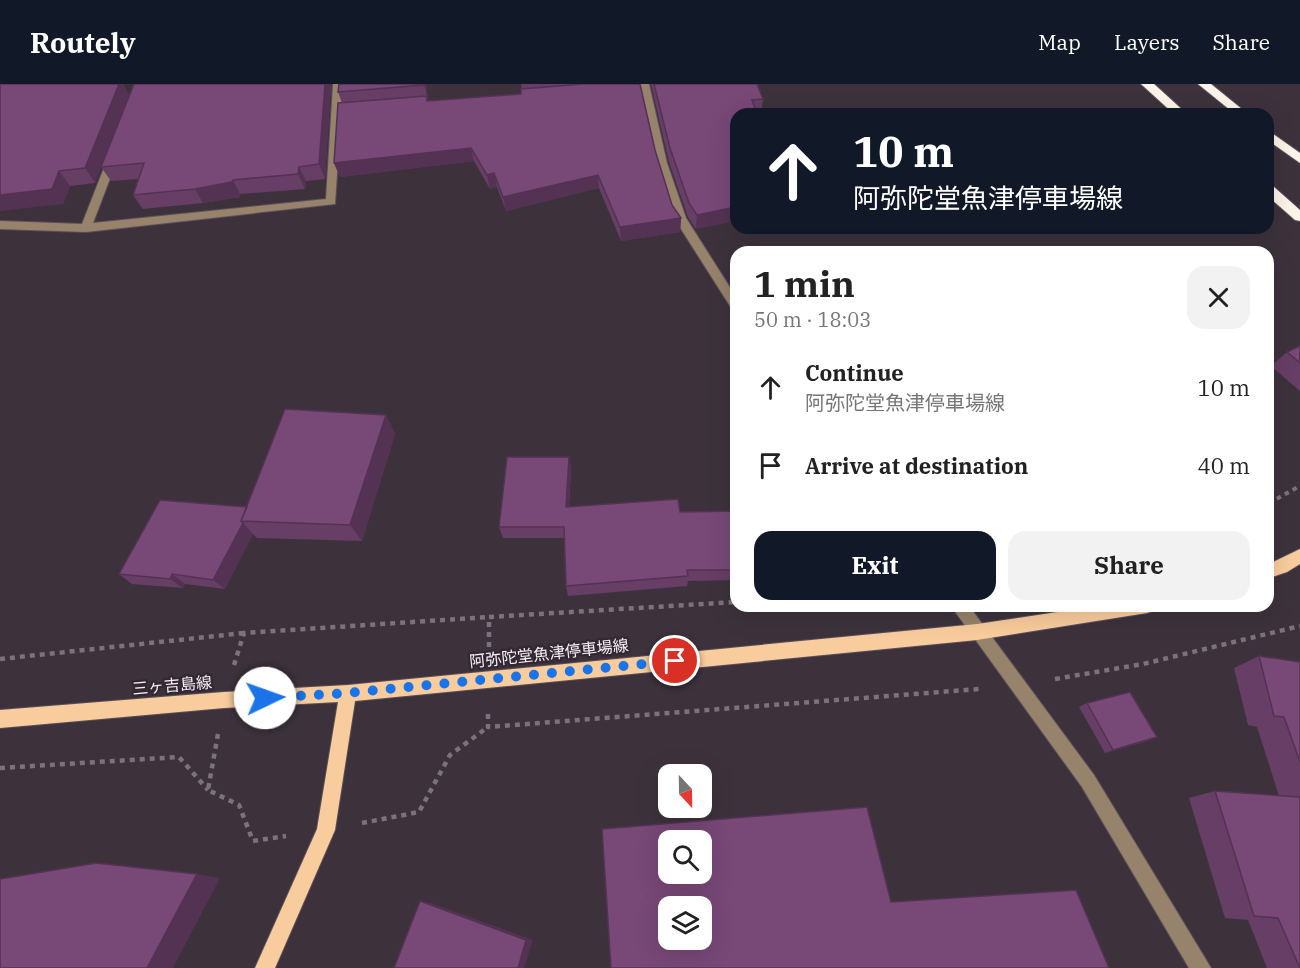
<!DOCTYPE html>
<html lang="en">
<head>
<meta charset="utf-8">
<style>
	body { margin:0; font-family:"IBM Plex Serif","Noto Sans JP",serif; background:#f2f2f2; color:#222; height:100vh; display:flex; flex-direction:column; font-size:22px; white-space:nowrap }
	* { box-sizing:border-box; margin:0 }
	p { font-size:20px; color:#767676 }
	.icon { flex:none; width:33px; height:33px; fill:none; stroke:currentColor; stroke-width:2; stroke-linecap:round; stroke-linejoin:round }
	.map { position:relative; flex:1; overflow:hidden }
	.details { position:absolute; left:730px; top:162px; width:544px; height:366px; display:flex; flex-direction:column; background:#fff; border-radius:18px; box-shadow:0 6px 24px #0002 }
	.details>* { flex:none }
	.banner { position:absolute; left:730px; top:24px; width:544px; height:126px; border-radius:18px; box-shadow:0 6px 24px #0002; background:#111827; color:#fff; overflow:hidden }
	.needle { width:39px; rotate:158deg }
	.fabs { position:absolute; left:658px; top:680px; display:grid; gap:12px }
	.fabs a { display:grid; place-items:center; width:54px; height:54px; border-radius:12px; background:#fff; box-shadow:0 6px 24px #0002; font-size:30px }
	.pin { position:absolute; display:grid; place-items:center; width:51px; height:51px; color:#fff; margin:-26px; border:3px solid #fff; border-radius:50%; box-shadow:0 2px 6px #0007 }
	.me { position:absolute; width:66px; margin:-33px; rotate:87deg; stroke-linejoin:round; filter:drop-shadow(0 0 4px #0008) }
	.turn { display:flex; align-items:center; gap:21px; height:126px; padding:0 24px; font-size:27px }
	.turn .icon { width:78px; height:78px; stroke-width:2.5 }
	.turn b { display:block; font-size:42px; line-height:51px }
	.round { display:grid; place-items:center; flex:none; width:63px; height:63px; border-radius:18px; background:#f2f2f2 }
	.headline { display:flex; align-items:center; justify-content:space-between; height:102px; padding:0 24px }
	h1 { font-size:36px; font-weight:800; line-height:45px }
	.button { display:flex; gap:12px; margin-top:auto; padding:12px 24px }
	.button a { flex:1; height:69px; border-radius:18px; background:#111827; color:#fff; font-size:24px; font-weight:800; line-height:69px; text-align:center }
	.button a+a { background:#f2f2f2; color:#222 }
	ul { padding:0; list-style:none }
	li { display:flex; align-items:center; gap:18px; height:78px; padding:0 24px }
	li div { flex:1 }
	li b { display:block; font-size:22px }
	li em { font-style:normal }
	header { display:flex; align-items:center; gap:36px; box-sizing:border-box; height:84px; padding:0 30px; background:#111827; color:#fff }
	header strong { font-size:28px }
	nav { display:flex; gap:33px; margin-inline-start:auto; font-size:21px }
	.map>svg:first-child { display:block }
</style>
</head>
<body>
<header>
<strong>Routely</strong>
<nav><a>Map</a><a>Layers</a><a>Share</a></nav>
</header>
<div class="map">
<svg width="1300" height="884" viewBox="0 0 1300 884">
	<rect width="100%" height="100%" fill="#3d323c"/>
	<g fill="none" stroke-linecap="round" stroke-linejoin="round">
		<g stroke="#5b505a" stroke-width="2">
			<path id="minor" d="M333,0H343L335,120L86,148L0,145V137L82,140L109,71L114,68L119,71L93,139L326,115Z
				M639,0H649L667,79L686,134L736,213V226L732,225L674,134L657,79Z
				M951,522H969L1094,691L1211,884H1189L1082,703Z"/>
		</g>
		<g stroke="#5b505a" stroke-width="2">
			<path id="major" d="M1300,465V480L1287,488L1269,494V480Z
				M1098,522H1155L1153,527L1147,529L977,556L355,617L335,746L275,884H255L317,745L338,618L224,624L0,644V626L224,608L348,601L977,540Z"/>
		</g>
		<g stroke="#5b505a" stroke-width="2">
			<path id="highway" d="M1141,0H1154L1187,30H1174Z
				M1198,0H1211L1248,30H1235Z
				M1269,47L1300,69V79L1269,57Z
				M1269,102L1274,103L1300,126V137L1295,136L1269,113Z"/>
		</g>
		<path stroke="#7c727b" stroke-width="4" stroke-dasharray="4.5 4.5" stroke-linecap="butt" d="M1269,419L1300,402"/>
		<path stroke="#7c727b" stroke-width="4.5" stroke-dasharray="5 5" stroke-linecap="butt" d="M489,563V533L736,518
			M0,575L244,549
			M234,581L244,549L489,533
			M1055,595L1143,580L1300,542
			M488,630V643L979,605
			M218,650L208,706L239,721L253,757L286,752
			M0,684L179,673L208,706
			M362,739L419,728L450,671L488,643"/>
		<use href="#minor" fill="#97826b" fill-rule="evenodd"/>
		<use href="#major" fill="#f9cc9d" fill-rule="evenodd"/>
		<use href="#highway" fill="#fef3e8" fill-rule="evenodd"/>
	</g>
	<path fill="#673e66" d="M0,0H123L129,11L134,0H331L325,95L306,97L305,105L240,110V113L203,119L143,125L133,111L138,95L111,97L101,83L95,99L70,102L63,120Z
		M339,0H426L428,16H427V17L521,10L522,5L521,0H640L655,66L672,121L681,134L680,148L621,157L599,104L506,127L497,103L490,105L474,77L340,93L334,79L342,19L338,8Z
		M651,0H757L763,15L761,29L757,30L696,145L688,133L669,78Z
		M1300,262V307L1271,282L1287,268Z
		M386,331L395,350L362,457L257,454L253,450L225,505L185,500L183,504L132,500L119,490L247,423Z
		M569,373L571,385L569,423L680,428L736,427V491L735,496L688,497L687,502L568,512L566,502L564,454H503L499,443Z
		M1259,572L1300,578V884H1267L1248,836L1225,834L1189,714L1215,707L1279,712L1257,643L1248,641L1234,584Z
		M1087,619L1148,657L1105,669L1079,623Z"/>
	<path fill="#543253" d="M119,0H123L129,11L95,99L85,84Z
		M325,0H331L325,95L319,80Z
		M424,0H426L428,16L424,1Z
		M471,64L474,77L340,93L334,79Z
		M299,83L306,97L305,105L298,90Z
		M59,87L70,102L63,120L0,127V111Z
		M494,89L497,103L490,105L487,91Z
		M598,91L599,104L506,127L503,113Z
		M233,96L240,110V113L203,119L195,105Z
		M736,123V137L696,145L697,131Z
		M681,134L680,148L621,157L620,143Z
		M386,331L395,350L362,457L350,441Z
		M569,373L571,385L568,435L566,423Z
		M243,439L253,450L225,505L213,496Z
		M172,490L185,500L183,504L170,495Z
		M1157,653L1148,657L1105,669L1113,666Z
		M197,790L220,794L173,884H147Z
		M420,817L431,819L533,856L524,884H518Z"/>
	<path fill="#784877" stroke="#543253" stroke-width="1.5" fill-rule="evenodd" d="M0,0H119L85,84L59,87L52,105L0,111Z
		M134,0H325L319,80L299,83L298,90L233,96L232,98L195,105L133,111L144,79L101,83Z
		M339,0H424V1L338,8Z
		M584,0H640L655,66L672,121L681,134L620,143L598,91L503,113L494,89L487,91L471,64L334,79L338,19L426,12L427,17L521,10V5Z
		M654,0H757L763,15L752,16L757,30H736V123L697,131L689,119L670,64Z
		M1300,262V279L1287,268Z
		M285,325L386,331L350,441L241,437Z
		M507,373H569L566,423L678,415L680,428L736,427V486H687L688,492L566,502L564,443H499Z
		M160,416L247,423L241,437L243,439L213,496L172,490L170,495L119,490Z
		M1259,572L1300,578V678L1284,633L1274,632Z
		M1130,608L1157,653L1113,666L1087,619Z
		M1215,707L1300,713V884L1278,834L1254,832Z
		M867,723L891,818L1076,806L1109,884H611L602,745ZM669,756H702V789H669ZM669,822H702V855H669Z
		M96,779L197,790L147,884H0V795Z
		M420,817L526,856L518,884H394Z"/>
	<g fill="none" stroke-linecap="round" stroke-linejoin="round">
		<path stroke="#1a73e8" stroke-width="10" stroke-dasharray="0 18" d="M265,614L348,609L675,577"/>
	</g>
	<g text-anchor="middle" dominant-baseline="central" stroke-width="4.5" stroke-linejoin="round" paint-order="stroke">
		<g font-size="16" fill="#f7f0f7" stroke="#332832">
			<text transform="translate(549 569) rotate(-6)">阿弥陀堂魚津停車場線</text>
			<text transform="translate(172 601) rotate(-5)">三ヶ吉島線</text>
		</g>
	</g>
</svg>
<div class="fabs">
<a><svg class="needle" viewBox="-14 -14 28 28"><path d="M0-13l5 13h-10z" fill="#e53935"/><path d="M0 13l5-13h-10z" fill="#767676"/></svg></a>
<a><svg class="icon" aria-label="search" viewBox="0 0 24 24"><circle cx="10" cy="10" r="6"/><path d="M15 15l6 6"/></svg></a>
<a><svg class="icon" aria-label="layers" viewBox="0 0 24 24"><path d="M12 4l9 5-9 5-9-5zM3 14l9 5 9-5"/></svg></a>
</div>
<div class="pin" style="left:675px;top:577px;background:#d93025"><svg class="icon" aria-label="arrive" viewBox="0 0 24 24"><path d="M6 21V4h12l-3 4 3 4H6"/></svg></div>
<svg class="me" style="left:265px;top:614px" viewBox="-20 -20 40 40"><circle r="19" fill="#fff"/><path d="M0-13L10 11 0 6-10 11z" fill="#1a73e8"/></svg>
<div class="banner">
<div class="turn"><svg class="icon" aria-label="ahead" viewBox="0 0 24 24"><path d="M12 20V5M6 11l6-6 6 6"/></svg><div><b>10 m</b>阿弥陀堂魚津停車場線</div></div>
</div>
<section class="details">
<div class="headline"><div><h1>1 min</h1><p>50 m · 18:03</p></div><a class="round"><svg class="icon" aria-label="close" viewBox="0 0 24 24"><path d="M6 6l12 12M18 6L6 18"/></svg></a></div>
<ul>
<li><svg class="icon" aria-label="ahead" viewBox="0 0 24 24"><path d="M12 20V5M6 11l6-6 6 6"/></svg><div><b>Continue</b><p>阿弥陀堂魚津停車場線</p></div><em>10 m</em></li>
<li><svg class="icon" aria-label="arrive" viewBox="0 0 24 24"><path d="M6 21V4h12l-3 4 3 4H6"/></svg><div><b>Arrive at destination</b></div><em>40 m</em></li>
</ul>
<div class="button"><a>Exit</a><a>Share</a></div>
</section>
</div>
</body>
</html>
